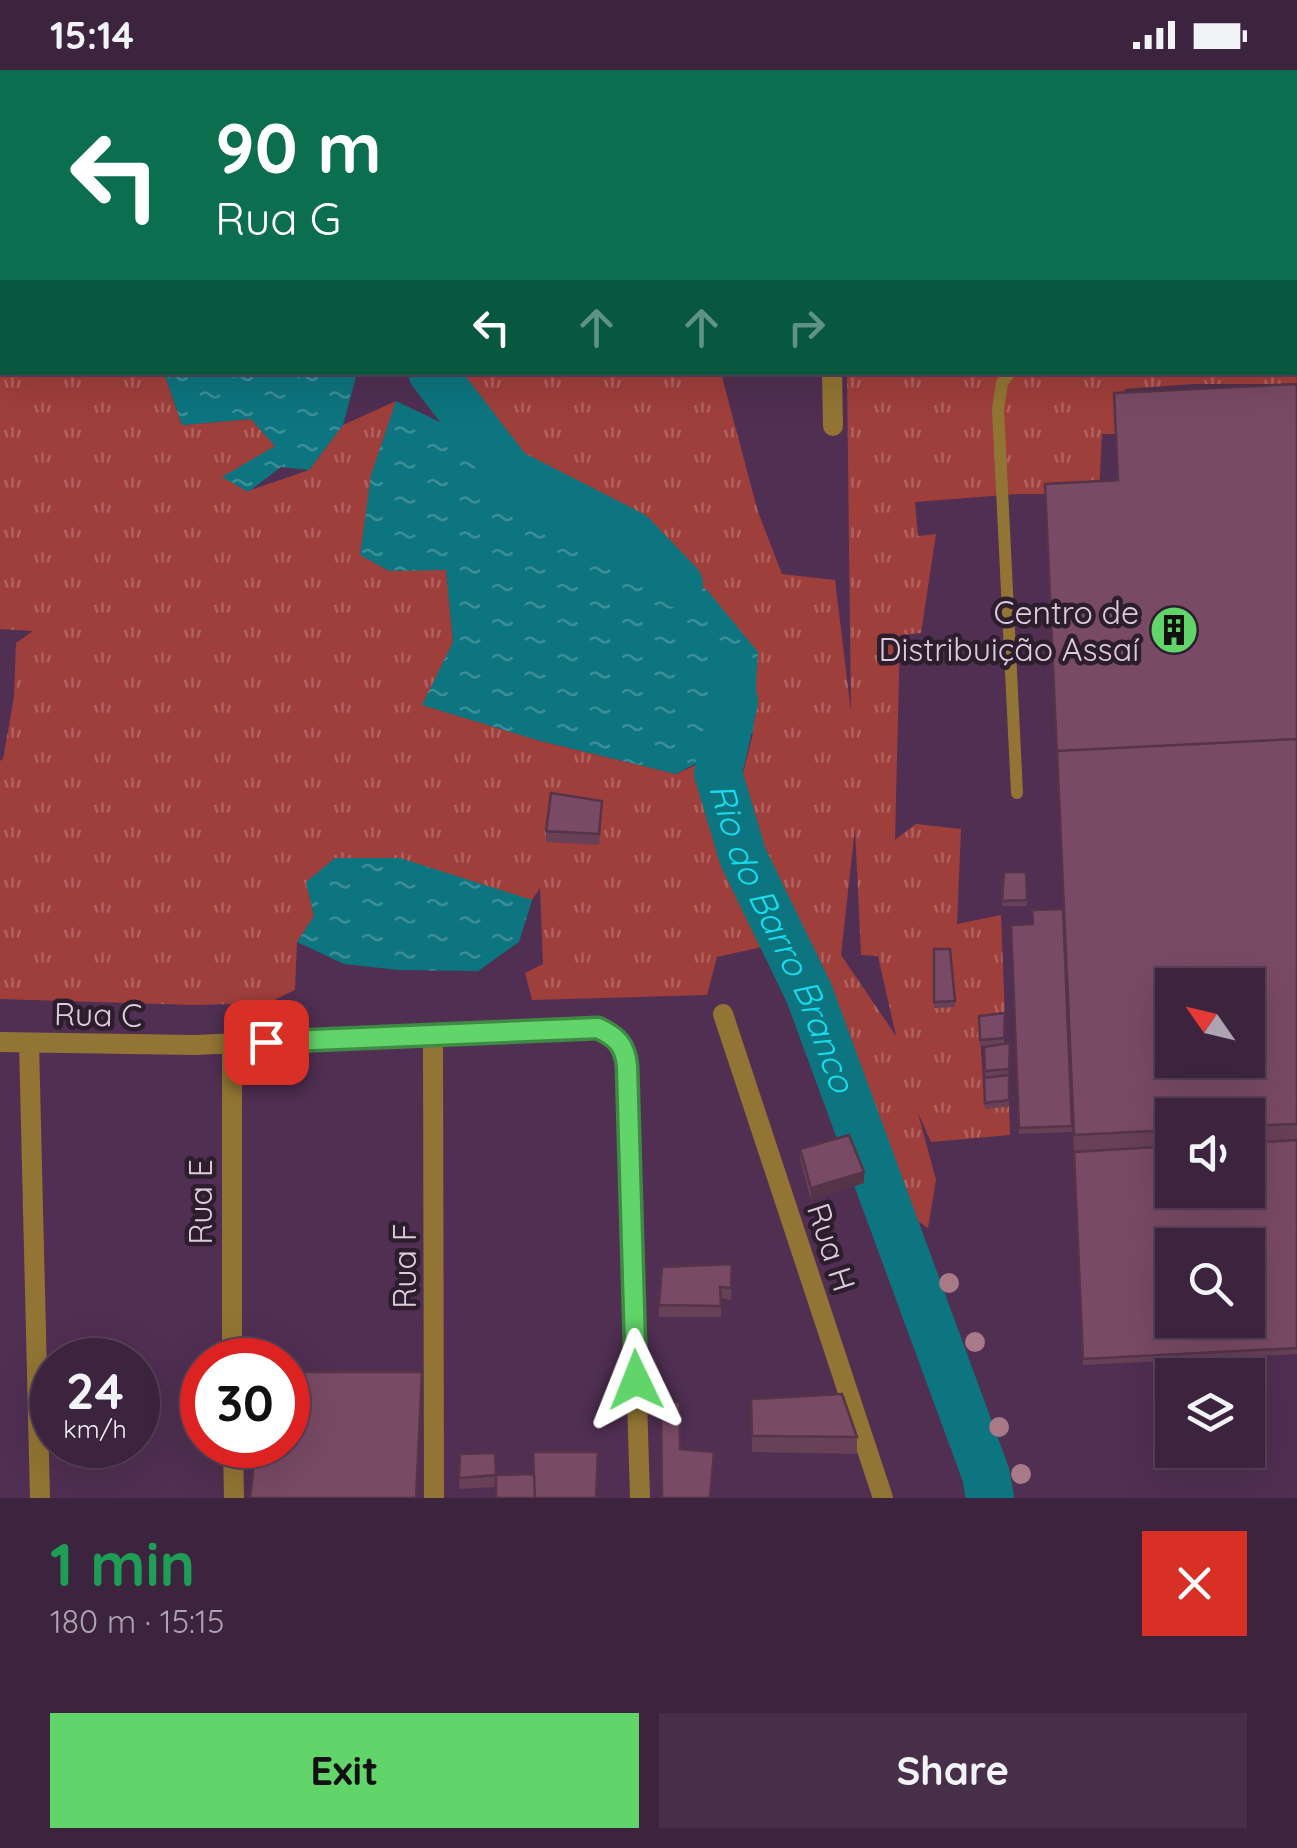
<!DOCTYPE html>
<html lang="en">
<head>
<meta charset="utf-8">
<style>
	body { margin:0; font-family:Quicksand,sans-serif; background:#472f49; color:#f1f3f6; height:100vh; display:flex; flex-direction:column; font-size:38px; white-space:nowrap }
	* { box-sizing:border-box; margin:0 }
	p { font-size:32px; color:#aca4b0 }
	.icon { flex:none; width:55px; height:55px; fill:none; stroke:currentColor; stroke-width:2; stroke-linecap:round; stroke-linejoin:round }
	.map { position:relative; height:1428px; overflow:hidden }
	.details { display:flex; flex-direction:column; background:#3c233e; flex:1 }
	.details>* { flex:none }
	.top-card { position:absolute; left:0px; top:0px; width:1298px; height:305px; box-shadow:0 10px 40px #0002,0 0 0 2px #554058; background:#0b6e4f; color:#fff; overflow:hidden }
	.needle { width:65px; rotate:304deg }
	.tools { position:absolute; left:1155px; top:898px; display:grid; gap:20px }
	.tools a { display:grid; place-items:center; width:110px; height:110px; border-radius:0px; background:#3c233e; box-shadow:0 10px 40px #0002,0 0 0 2px #554058; font-size:50px }
	.speed { position:absolute; left:30px; top:1268px; display:flex; gap:20px; font-size:50px; font-weight:700; text-align:center }
	.speed>* { display:grid; place-content:center; width:130px; height:130px; border-radius:50%; background:#3c233e; box-shadow:0 10px 40px #0002,0 0 0 2px #554058; line-height:1 }
	.speed small { font-size:25px; font-weight:400 }
	.speed .limit { border:15px solid #d22; background:#fff; color:#111 }
	.pin { position:absolute; display:grid; place-items:center; width:85px; height:85px; color:#fff; margin:-42px; border-radius:20px; box-shadow:0 5px 15px #0006 }
	.me { position:absolute; width:110px; margin:-55px; rotate:358deg; stroke-linejoin:round; filter:drop-shadow(0 0 8px #0008) }
	.turn { display:flex; align-items:center; gap:35px; height:210px; padding:0 50px; font-size:45px }
	.turn .icon { width:130px; height:130px; stroke-width:2.5 }
	.turn b { display:block; font-size:70px; line-height:85px }
	.lanes { display:flex; align-items:center; height:95px; padding:0 50px; background:#0003; justify-content:center; gap:50px; direction:ltr }
	.lanes .off { opacity:.35 }
	.round { display:grid; place-items:center; flex:none; width:105px; height:105px; border-radius:0px; background:#472f49 }
	.head { display:flex; align-items:center; justify-content:space-between; height:170px; padding:0 50px }
	h1 { font-size:60px; font-weight:700; line-height:75px; color:#1e9e55 }
	.primary-button { display:flex; gap:20px; margin-top:auto; padding:20px 50px }
	.primary-button a { flex:1; height:115px; border-radius:0px; background:#61d56a; color:#111; font-size:40px; font-weight:700; line-height:115px; text-align:center }
	.primary-button a+a { background:#472f49; color:#f1f3f6 }
	.status { display:flex; justify-content:space-between; align-items:center; height:70px; padding:0 50px; background:#3c233e; direction:ltr }
	.status svg { height:28px; fill:currentColor }
	.map>svg:first-child { display:block }
</style>
</head>
<body>
<div class="status"><b>15:14</b><svg viewBox="0 0 49 12"><path d="M0 12V9h3v3zM5 12V6h3v6zM10 12V3h3v9zM15 12V0h3v12zM26 1h20v11H26zM47 4h2v5h-2z"/></svg></div>
<div class="map">
<svg width="1297" height="1428" viewBox="0 0 1297 1428">
	<defs>
		<pattern id="grass-tufts" width="24" height="20" patternUnits="userSpaceOnUse" patternTransform="scale(2.5)"><rect width="24" height="20" fill="#9f3f3b"/><path d="M3 7l-1-3M5 7V3M7 7l1-3M15 17l-1-3M17 17v-4M19 17l1-3" fill="none" stroke="#b06260"/></pattern>
		<pattern id="water-ripples" width="26" height="14" patternUnits="userSpaceOnUse" patternTransform="scale(2.5)"><rect width="26" height="14" fill="#0d757f"/><path d="M2 4q2-2 4 0t4 0M15 11q2-2 4 0t4 0" fill="none" stroke="#3b8d97"/></pattern>
	</defs>
	<rect width="100%" height="100%" fill="#502f52"/>
	<path fill="url(#grass-tufts)" fill-rule="evenodd" d="M0,195L2,302L164,303L182,355L251,349L276,377L248,421L309,400L343,355L396,331L361,485L389,501L446,499L453,572L423,635L537,670L676,704L722,683L718,703L771,875L717,887L707,925L532,930L525,903L543,894L540,818L532,830L493,820L306,812L314,846L297,872L295,920L268,933L193,935L0,929V691L3,689L14,627L16,573L33,561L0,559Z
		M1295,287L1297,314H1193L1125,319L1123,364H1102L1099,424H1018L915,432L918,466L936,464L921,563L900,565L895,770L916,754L961,759L957,854L1001,845L1005,948L979,952L985,1038L1009,1036L1010,1065L931,1072L918,1043L936,1110L928,1158L901,1140L740,715L753,663L707,520L499,381L432,303H721L758,442L782,504L835,510L851,642L847,303L1295,302ZM855,758L861,885L878,886L896,966L841,885Z"/>
	<path fill="url(#water-ripples)" d="M121,0H414V2H120Z
		M164,303H357L343,355L309,400L281,397L248,422L222,407L275,376L251,349L182,355Z
		M396,331L536,398L707,520L758,582L753,663L676,704L537,670L422,635L453,572L446,500L389,501L360,485L371,405Z
		M335,788H400L532,830L519,872L478,901L399,900L344,894L297,872L314,846L306,812Z"/>
	<g fill="none" stroke-linecap="round" stroke-linejoin="round">
		<g stroke="#0d757f" stroke-width="48">
			<path d="M457,0V2"/>
			<path d="M432,302L509,402L632,465L679,514"/>
			<path id="s1" d="M731,614L734,632L718,703L743,787L809,923L986,1405L990,1428"/>
		</g>
		<path stroke="#927534" stroke-width="12" d="M1295,170L1297,169
			M1295,277H1297
			M1010,302L1002,313L998,339L1017,723"/>
		<path stroke="#927534" stroke-width="20" d="M825,0V2
			M832,302L833,356
			M723,944L883,1428
			M433,965L434,1428
			M0,972L195,975L598,957C617,967 625,975 627,996L640,1428
			M29,973L40,1428
			M232,1290V974
			M233,1375L234,1428"/>
	</g>
	<g fill="#a87986">
		<circle cx="949" cy="1213" r="10"/>
		<circle cx="975" cy="1272" r="10"/>
		<circle cx="999" cy="1357" r="10"/>
		<circle cx="1021" cy="1404" r="10"/>
	</g>
	<path fill="#684057" fill-rule="evenodd" d="M1297,0V93H1295V2Z
		M1297,314V1284L1083,1295L1045,414L1117,410ZM1172,1045H1248V1120H1172Z
		M602,743L599,775L546,772V761Z
		M1004,802H1026L1027,836H1002Z
		M1063,839L1072,1062L1019,1064L1011,855L1033,854Z
		M934,879H950L955,937L934,938Z
		M1005,943L1004,974L980,976L979,946Z
		M1010,973L1009,1004L985,1007L984,977Z
		M1009,1005V1036L985,1039L984,1008Z
		M800,1079L864,1113L811,1130L800,1090Z
		M732,1194L731,1230L721,1228V1247H659V1235Z
		M751,1329L857,1367V1384L752,1382Z
		M495,1383L496,1417L459,1419L460,1384Z"/>
	<path fill="#553447" d="M864,1102V1113L811,1130V1118Z"/>
	<path fill="#794a65" stroke="#553447" stroke-width="2.5" fill-rule="evenodd" d="M879,0H1297V76H1295V2H879Z
		M1297,314V669L1057,681V686L1045,414L1118,410L1114,323Z
		M1297,669V1054L1248,1056V1045H1172V1060L1074,1065L1057,681ZM1172,915H1248V990H1172Z
		M551,723L602,731L599,764L546,761Z
		M1004,802H1026L1027,830L1002,831Z
		M1063,839L1072,1056L1019,1058L1011,855L1033,854L1032,840Z
		M934,879H950L955,931L934,932Z
		M1005,943L1004,968L980,970L979,946Z
		M1010,973L1009,999L985,1001L984,977Z
		M1009,1005V1030L985,1033L984,1008Z
		M849,1065L864,1102L811,1118L800,1079Z
		M1297,1070V1278L1083,1289L1074,1082L1172,1076V1120H1248V1073ZM1172,1175H1248V1250H1172Z
		M732,1194L731,1218L720,1217L721,1236L659,1235L662,1197Z
		M288,1302H422L416,1428H250L256,1375H288Z
		M842,1324L857,1367L752,1366L751,1329Z
		M661,1332H680V1379L714,1382L710,1428H662Z
		M533,1382H598L596,1428H535Z
		M495,1383L496,1405L459,1408L460,1384Z
		M534,1404L535,1428H496V1405Z"/>
	<g fill="none" stroke-linecap="round" stroke-linejoin="round">
		<g stroke="#3f8a45" stroke-width="25">
			<path id="route" d="M266,972L598,958C617,967 625,975 627,996L636,1310"/>
		</g>
		<use href="#route" stroke="#61d56a" stroke-width="18"/>
	</g>
	<defs>
		<g id="building-disc" transform="scale(2.5)"><circle r="9.5" fill="#61d56a" stroke="#2d1e2e"/><path d="M-4-6H4V6H1V3H-1V6H-4ZM-2.5-4.3h1.7v1.8h-1.7ZM.8-4.3h1.7v1.8H.8ZM-2.5-1h1.7V.8h-1.7ZM.8-1h1.7V.8H.8Z" fill="#111"/></g>
	</defs>
	<g fill-rule="evenodd">
		<use href="#building-disc" x="1174" y="560"/>
	</g>
	<g text-anchor="middle" dominant-baseline="central" stroke-width="9" stroke-linejoin="round" paint-order="stroke">
		<g font-size="32" fill="#decadf" stroke="#2d1e2e" text-anchor="end">
			<text x="1139" y="542">Centro de<tspan x="1139" dy="37">Distribuição Assaí</tspan></text>
		</g>
		<g font-size="32" fill="#decadf" stroke="#2d1e2e">
			<text transform="translate(98 944) rotate(1)">Rua C</text>
			<text transform="translate(200 1132) rotate(-90)">Rua E</text>
			<text transform="translate(832 1177) rotate(72)">Rua H</text>
			<text transform="translate(404 1196) rotate(-90)">Rua F</text>
		</g>
		<g font-size="35" font-style="italic" fill="#17ddef" stroke="#2d1e2e">
			<text stroke="none"><textPath href="#s1" startOffset="268">Rio do Barro Branco</textPath></text>
		</g>
	</g>
</svg>
<div class="tools">
<a><svg class="needle" viewBox="-14 -14 28 28"><path d="M0-13l5 13h-10z" fill="#e53935"/><path d="M0 13l5-13h-10z" fill="#aca4b0"/></svg></a>
<a><svg class="icon" aria-label="sound" viewBox="0 0 24 24"><path d="M4 9h4l5-4v14l-5-4H4zM17 9q2 3 0 6"/></svg></a>
<a><svg class="icon" aria-label="search" viewBox="0 0 24 24"><circle cx="10" cy="10" r="6"/><path d="M15 15l6 6"/></svg></a>
<a><svg class="icon" aria-label="layers" viewBox="0 0 24 24"><path d="M12 4l9 5-9 5-9-5zM3 14l9 5 9-5"/></svg></a>
</div>
<div class="speed"><div>24<small>km/h</small></div><div class="limit">30</div></div>
<div class="pin" style="left:266px;top:972px;background:#d93025"><svg class="icon" aria-label="arrive" viewBox="0 0 24 24"><path d="M6 21V4h12l-3 4 3 4H6"/></svg></div>
<svg class="me" style="left:636px;top:1310px" viewBox="-20 -20 40 40"><path d="M0-17L14 15 0 8-14 15z" fill="#61d56a" stroke="#fff" stroke-width="4"/></svg>
<div class="top-card">
<div class="turn"><svg class="icon" aria-label="left" viewBox="0 0 24 24"><path d="M17 20v-9H6M10 6l-5 5 5 5"/></svg><div><b>90 m</b>Rua G</div></div>
<div class="lanes"><svg class="icon" aria-label="left" viewBox="0 0 24 24"><path d="M17 20v-9H6M10 6l-5 5 5 5"/></svg><svg class="icon off" aria-label="ahead" viewBox="0 0 24 24"><path d="M12 20V5M6 11l6-6 6 6"/></svg><svg class="icon off" aria-label="ahead" viewBox="0 0 24 24"><path d="M12 20V5M6 11l6-6 6 6"/></svg><svg class="icon off" aria-label="right" viewBox="0 0 24 24"><path d="M7 20v-9h11M14 6l5 5-5 5"/></svg></div>
</div>
</div>
<section class="details">
<div class="head"><div><h1>1 min</h1><p>180 m · 15:15</p></div><a class="round" style="background:#d93025;color:#fff"><svg class="icon" aria-label="close" viewBox="0 0 24 24"><path d="M6 6l12 12M18 6L6 18"/></svg></a></div>
<div class="primary-button"><a>Exit</a><a>Share</a></div>
</section>
</body>
</html>
